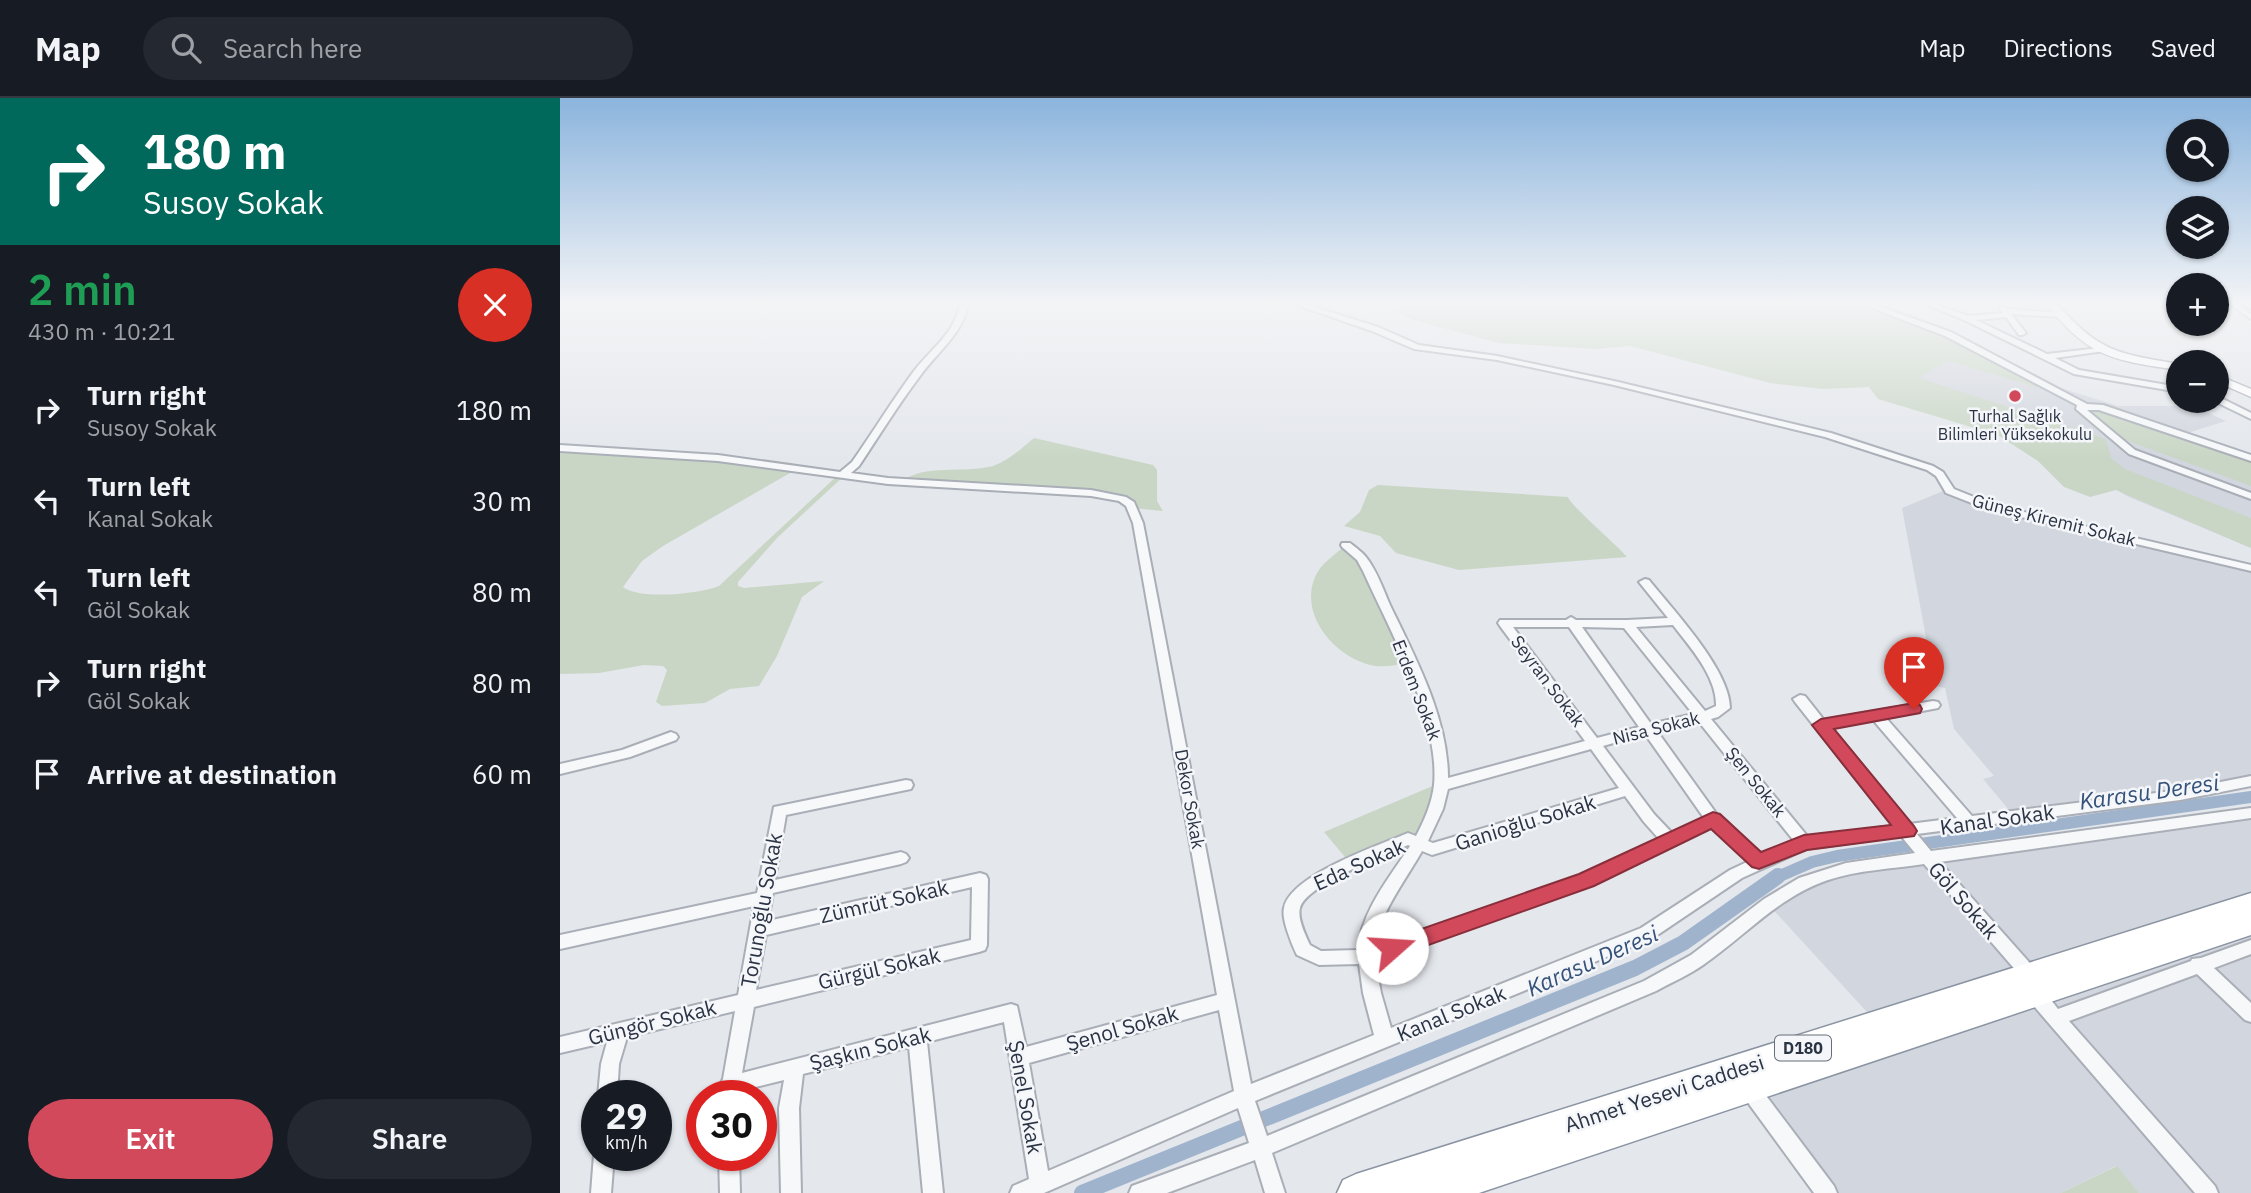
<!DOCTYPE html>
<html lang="en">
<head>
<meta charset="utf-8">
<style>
	body { margin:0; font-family:"IBM Plex Sans",sans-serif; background:#242831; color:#f1f3f6; height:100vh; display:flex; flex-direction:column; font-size:26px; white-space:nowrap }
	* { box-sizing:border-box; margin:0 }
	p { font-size:23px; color:#9ea1a6 }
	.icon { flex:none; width:38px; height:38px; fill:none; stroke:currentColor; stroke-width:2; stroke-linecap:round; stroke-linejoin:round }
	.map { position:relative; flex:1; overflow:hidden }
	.side { display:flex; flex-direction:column; background:#171b24; width:560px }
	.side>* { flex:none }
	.banner { background:#00695c; color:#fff; overflow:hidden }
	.fabs { position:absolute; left:1606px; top:21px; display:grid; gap:14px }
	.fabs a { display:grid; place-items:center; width:63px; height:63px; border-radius:50%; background:#171b24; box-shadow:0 2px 5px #0004; font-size:35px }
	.speed { position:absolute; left:21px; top:982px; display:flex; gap:14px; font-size:35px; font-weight:700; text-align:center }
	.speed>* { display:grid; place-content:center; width:91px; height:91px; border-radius:50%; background:#171b24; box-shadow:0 2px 5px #0004; line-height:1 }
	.speed small { font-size:18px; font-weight:400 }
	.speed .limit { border:10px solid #d22; background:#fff; color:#111 }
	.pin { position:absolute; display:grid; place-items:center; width:60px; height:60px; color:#fff; margin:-72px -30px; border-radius:50% 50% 50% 0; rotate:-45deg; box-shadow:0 0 7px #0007 }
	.pin .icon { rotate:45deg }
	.me { position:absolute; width:77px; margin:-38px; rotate:71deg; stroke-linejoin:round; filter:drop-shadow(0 0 5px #0008) }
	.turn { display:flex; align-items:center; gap:24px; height:147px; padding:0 28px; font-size:32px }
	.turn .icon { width:91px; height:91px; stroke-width:2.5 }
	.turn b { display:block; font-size:49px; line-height:60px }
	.round { display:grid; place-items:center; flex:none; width:74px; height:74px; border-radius:37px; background:#242831 }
	.summary { display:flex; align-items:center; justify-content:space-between; height:119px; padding:0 28px }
	h1 { font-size:42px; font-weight:600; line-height:52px; color:#1e9e55 }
	.button { display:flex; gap:14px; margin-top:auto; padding:14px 28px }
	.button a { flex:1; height:80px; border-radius:42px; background:#d1495b; color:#fff; font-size:28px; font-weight:600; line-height:80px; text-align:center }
	.button a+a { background:#242831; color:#f1f3f6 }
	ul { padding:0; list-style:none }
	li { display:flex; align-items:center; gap:21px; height:91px; padding:0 28px }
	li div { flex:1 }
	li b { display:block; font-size:26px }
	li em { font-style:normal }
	header { display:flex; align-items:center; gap:42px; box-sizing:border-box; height:98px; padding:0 35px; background:#171b24; border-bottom:2px solid #363941 }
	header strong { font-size:33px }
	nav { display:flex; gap:38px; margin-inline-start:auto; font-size:24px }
	.search { width:490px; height:63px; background:#242831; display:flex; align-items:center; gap:18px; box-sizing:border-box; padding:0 24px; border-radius:38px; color:#9ea1a6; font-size:26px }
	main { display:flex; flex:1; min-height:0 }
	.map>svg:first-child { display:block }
</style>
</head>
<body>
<header>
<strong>Map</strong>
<div class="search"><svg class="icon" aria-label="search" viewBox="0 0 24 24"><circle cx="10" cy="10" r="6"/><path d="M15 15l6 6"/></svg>Search here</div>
<nav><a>Map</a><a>Directions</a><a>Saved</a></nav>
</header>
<main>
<section class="side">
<div class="banner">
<div class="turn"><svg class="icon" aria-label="right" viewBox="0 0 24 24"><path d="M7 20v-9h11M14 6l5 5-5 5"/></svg><div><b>180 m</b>Susoy Sokak</div></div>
</div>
<div class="summary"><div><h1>2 min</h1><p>430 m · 10:21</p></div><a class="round" style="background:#d93025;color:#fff"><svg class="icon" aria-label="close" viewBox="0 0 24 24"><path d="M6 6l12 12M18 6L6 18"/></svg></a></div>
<ul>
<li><svg class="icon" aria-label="right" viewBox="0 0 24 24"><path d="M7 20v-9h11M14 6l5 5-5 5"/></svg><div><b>Turn right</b><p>Susoy Sokak</p></div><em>180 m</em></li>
<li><svg class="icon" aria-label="left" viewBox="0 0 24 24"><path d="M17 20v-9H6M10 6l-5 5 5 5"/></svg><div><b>Turn left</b><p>Kanal Sokak</p></div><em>30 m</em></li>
<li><svg class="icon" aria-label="left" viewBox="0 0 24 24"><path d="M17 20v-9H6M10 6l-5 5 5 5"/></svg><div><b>Turn left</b><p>Göl Sokak</p></div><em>80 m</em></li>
<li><svg class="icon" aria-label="right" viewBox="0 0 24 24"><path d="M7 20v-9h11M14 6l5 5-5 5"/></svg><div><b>Turn right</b><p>Göl Sokak</p></div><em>80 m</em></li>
<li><svg class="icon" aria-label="arrive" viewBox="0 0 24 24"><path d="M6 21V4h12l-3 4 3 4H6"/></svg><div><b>Arrive at destination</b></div><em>60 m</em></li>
</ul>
<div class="button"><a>Exit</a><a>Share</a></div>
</section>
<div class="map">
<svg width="1691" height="1095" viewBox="0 0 1691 1095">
	<rect width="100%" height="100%" fill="#e4e7ec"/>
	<path fill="#d2d6de" d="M1388,263L1475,289H1498L1558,308H1633L1666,323L1624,336L1691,360V450L1567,398L1529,375L1333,294Z
		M1388,391L1431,409L1691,470V683L1454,718L1423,681L1434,678L1394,631L1385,590L1375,588L1342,410Z
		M1691,715V1095H1579L1556,1068L1501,1095H1272L1188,988L1318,926L1207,805L1250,780Z"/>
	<path fill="#c9d6c5" d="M839,207H1308L1383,234L1492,289H1475L1388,263L1359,280L1546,341L1551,360L1565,371L1691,420V450L1556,392L1530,399L1504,389L1478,363L1438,337L1318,301L1309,289L1263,291L1210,285L1070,248L1037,251L939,245L850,221L837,213Z
		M1527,310L1537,311L1691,364V388L1563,341Z
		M474,340L593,367L597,372V403L603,413L572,410L552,397L340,384C366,365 402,376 433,368C448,363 462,350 474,340Z
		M0,350L237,371L103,448L82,463L63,489C79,502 140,496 159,488L279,376L285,377L217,440L178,484V488L184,490L264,483L242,499L217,558L199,588L170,591L145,605L102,608L96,604L107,572L103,568L84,567L39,575L0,576Z
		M818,387L1008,399C1011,408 1056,446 1067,459L899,472L836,455L820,438L784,428L800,414L809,392Z
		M786,447L798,456L848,565C835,567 822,570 810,567C774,558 739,517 755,479C761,465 776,456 786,447Z
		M882,684L861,746L848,741L790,765L764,734Z
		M1557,1068L1579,1095H1501Z"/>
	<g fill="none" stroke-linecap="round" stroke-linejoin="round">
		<path stroke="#9fb4cc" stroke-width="2.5" d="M1684,207L1691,212"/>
		<path stroke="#9fb4cc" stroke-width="12" d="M1215,780L1252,764L1277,758L1691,699"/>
		<path stroke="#9fb4cc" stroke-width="16" d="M522,1095L1075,870L1123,845L1218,778"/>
		<g stroke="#a9aeb7" stroke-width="4">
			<path id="street" d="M400,207H408C402,237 377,254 360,278C338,307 319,338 299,368L291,375L328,380L531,392L566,399L574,404L583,425L691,986L814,937L803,895L799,866L759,867L737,857C732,847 721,820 724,810C730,778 814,749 843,737L848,735L856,738C864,723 872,705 874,687C880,621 830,533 803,473L797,462L782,449L781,447L782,445H790C795,449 802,454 806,459C817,473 823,491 830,507C856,561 888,620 888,680L1025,643L940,528L938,525L940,522H1006L1011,519L1016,522H1067L1108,520L1079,484L1085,481L1089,482C1113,512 1170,572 1170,610L1158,619L1151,621L1248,739L1333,728L1235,604L1233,601L1240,597L1245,598L1264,622L1373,603L1378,604L1380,607L1378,610L1326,620L1412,718L1620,692L1691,678V688L1620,702L1357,736L1371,753L1691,710V720L1380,764L1476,872L1479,877L1476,882L1470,884L1464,882L1364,766C1332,771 1298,772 1268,782C1218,799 1185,838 1143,867C1129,877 1112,884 1096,893L712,1055L725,1095H705L695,1062L607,1095H569L572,1088L689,1045L678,1010L484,1095H450L453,1088L469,1081L444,924L367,944L383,1095H363L349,949L243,976L239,1010L241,1095H221L219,1010L224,982L179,993V998H160V987L163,981L175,913L67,939L59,966L57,998H38L41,966L47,944L0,955V939L178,897L194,808L0,851V837L197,795L214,709L346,682L351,683L353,687L351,691L346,692L226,717L215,782L341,754L346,756L349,760L346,764L341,766L213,795L208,823L420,775L426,777L428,781L427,847L425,852L419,854L194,909L182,975L451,906L457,908L466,949L657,897L573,425L566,408L559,403L531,398L328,386L158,363L0,353V347L158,357L280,374L292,364C313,334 332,303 354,273C371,251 394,236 400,207ZM1113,527C1130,549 1157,579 1156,608L1145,613L1076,529ZM953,529H1009L1079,629L1037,640ZM1022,529L1064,530L1133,616L1091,626ZM1313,622L1397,720L1349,726L1271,630ZM1139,624L1234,743L1203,757L1158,718L1097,633ZM1085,636L1144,720L1112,735L1094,716L1043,648ZM1031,651L1059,690L873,745L868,743L883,711L888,691ZM1065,698L1084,724L1099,741L1020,778L815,849C821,812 844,785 862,753L872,757ZM1151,729L1189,763L1170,772L1081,830L831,930L821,895L815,863L1032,786ZM1341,738L1355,755L1286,765L1239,780L1204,801L1131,857L1084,883L707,1038L695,1003L1093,840L1182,780L1246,751ZM848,747L850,748C830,779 801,813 798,852L761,853L750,847C746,838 737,821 740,810C746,787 825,757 848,747ZM412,789L411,842L196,892L206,837ZM659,912L674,993L488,1073L469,965Z
				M737,207H748L818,229L859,247L937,258L1054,283L1271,335L1373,368L1383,374L1394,391L1434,407L1691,467V473L1427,411L1386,395L1376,378L1367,372L1265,339L1054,287L937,262L854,251L812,233Z
				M1304,207H1315L1391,234L1527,306L1543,307L1691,357V363L1539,312H1527L1575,352L1691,395V401L1569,356L1516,311L1517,307L1385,238Z
				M1367,207H1378L1408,218L1443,215L1439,210L1443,208L1447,211L1503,215L1504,217L1500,219L1451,216L1466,235L1462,237H1459L1446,219L1416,222L1487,256L1540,250V254H1537L1495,260L1519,272L1619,289V294L1514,276L1404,222Z
				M1671,207H1679L1691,216V221Z
				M1657,298L1691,315V321L1654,303H1657Z
				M111,634L116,636L118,639L116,642L70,659L0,676V666L62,652Z
				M1691,842V856L1654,870L1691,905V924L1685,922L1637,876L1509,923L1655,1088L1658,1095H1635L1467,900L1464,895L1467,890C1481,884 1490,901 1498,911L1631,863L1632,861L1641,860Z
				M1188,980L1195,983L1274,1088L1277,1095H1254L1181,995L1179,989L1181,983Z
				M37,1050V1057H54L51,1095H31L34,1057Z
				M159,1057H179L180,1095H160Z"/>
		</g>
		<g stroke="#a9aeb7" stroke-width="3">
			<path id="secondary" d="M1488,207H1498C1539,254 1559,256 1619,266V272C1556,263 1528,260 1488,207Z
				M1657,277L1691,291V299L1657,284Z"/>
		</g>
		<g stroke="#8b94a3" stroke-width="3">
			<path id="highway" d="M1691,795V837L919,1095H777L783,1082L796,1076Z"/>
		</g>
		<use href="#street" fill="#f7f8fa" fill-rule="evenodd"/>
		<use href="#secondary" fill="#fff" fill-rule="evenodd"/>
		<use href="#highway" fill="#fff" fill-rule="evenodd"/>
	</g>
	<linearGradient id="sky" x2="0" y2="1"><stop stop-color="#8bb4dd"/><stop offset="0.57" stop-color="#f3f4f6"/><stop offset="1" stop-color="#f3f4f6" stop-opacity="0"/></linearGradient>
	<rect width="1691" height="360" fill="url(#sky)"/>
	<path fill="#d1495b" stroke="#882f3b" stroke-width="2" d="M1354,605L1360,607L1362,611L1360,615L1274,631L1354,728L1357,733L1354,738L1247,752L1199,771L1192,769L1151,731L1034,788L832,860L824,857L821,850L824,844L1019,776L1153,714L1160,716L1201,754L1244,737L1331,727L1252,627L1261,621Z"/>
	<circle fill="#d1495b" stroke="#f4f6f9" stroke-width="2.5" cx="1455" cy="298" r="7"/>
	<g text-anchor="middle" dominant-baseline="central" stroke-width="5" stroke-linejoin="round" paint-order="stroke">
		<g font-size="16" fill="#2b3445" stroke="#f4f6f9">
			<text x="1455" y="318">Turhal Sağlık<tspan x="1455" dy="18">Bilimleri Yüksekokulu</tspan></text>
		</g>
		<rect fill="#f4f6f9" stroke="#676e7b" stroke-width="2" x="1215" y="937.5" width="56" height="25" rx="5"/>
		<g font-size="16" font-weight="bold" fill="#2b3445">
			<text x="1243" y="950">D180</text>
		</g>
		<g font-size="18" fill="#2b3445" stroke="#f4f6f9">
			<text transform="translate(1494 422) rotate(14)">Güneş Kiremit Sokak</text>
			<text transform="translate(988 583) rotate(53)">Seyran Sokak</text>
			<text transform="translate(857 592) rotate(69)">Erdem Sokak</text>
			<text transform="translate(1096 630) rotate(-14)">Nisa Sokak</text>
			<text transform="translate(1196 684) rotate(51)">Şen Sokak</text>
			<text transform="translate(630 701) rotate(80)">Dekor Sokak</text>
		</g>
		<g font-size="21" fill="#2b3445" stroke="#f4f6f9">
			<text transform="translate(1437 721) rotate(-8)">Kanal Sokak</text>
			<text transform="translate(965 724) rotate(-17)">Ganioğlu Sokak</text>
			<text transform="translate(799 766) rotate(-24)">Eda Sokak</text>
			<text transform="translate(1404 802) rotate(49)">Göl Sokak</text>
			<text transform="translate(324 803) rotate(-13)">Zümrüt Sokak</text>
			<text transform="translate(201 812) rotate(-80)">Torunoğlu Sokak</text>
			<text transform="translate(319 870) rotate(-13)">Gürgül Sokak</text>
			<text transform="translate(891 915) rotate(-22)">Kanal Sokak</text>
			<text transform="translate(92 924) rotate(-14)">Güngör Sokak</text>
			<text transform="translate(562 930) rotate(-16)">Şenol Sokak</text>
			<text transform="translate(310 950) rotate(-14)">Şaşkın Sokak</text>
			<text transform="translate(1104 995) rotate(-18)">Ahmet Yesevi Caddesi</text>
			<text transform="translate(466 999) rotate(80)">Şenel Sokak</text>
		</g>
		<g font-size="23" font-style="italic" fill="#34527a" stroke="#f4f6f9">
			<text transform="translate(1589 693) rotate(-8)">Karasu Deresi</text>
			<text transform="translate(1032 862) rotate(-24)">Karasu Deresi</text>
		</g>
	</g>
</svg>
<div class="fabs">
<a><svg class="icon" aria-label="search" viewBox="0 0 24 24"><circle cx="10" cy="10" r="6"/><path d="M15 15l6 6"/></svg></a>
<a><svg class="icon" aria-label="layers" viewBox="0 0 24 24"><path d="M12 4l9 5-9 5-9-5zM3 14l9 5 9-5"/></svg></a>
<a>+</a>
<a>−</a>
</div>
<div class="speed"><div>29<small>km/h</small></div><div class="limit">30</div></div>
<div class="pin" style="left:1354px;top:611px;background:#d93025"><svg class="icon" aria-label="arrive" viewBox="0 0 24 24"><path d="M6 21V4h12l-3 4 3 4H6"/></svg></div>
<svg class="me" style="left:832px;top:850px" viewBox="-20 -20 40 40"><circle r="19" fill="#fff"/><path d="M0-13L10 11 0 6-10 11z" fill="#d1495b"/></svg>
</div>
</main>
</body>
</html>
